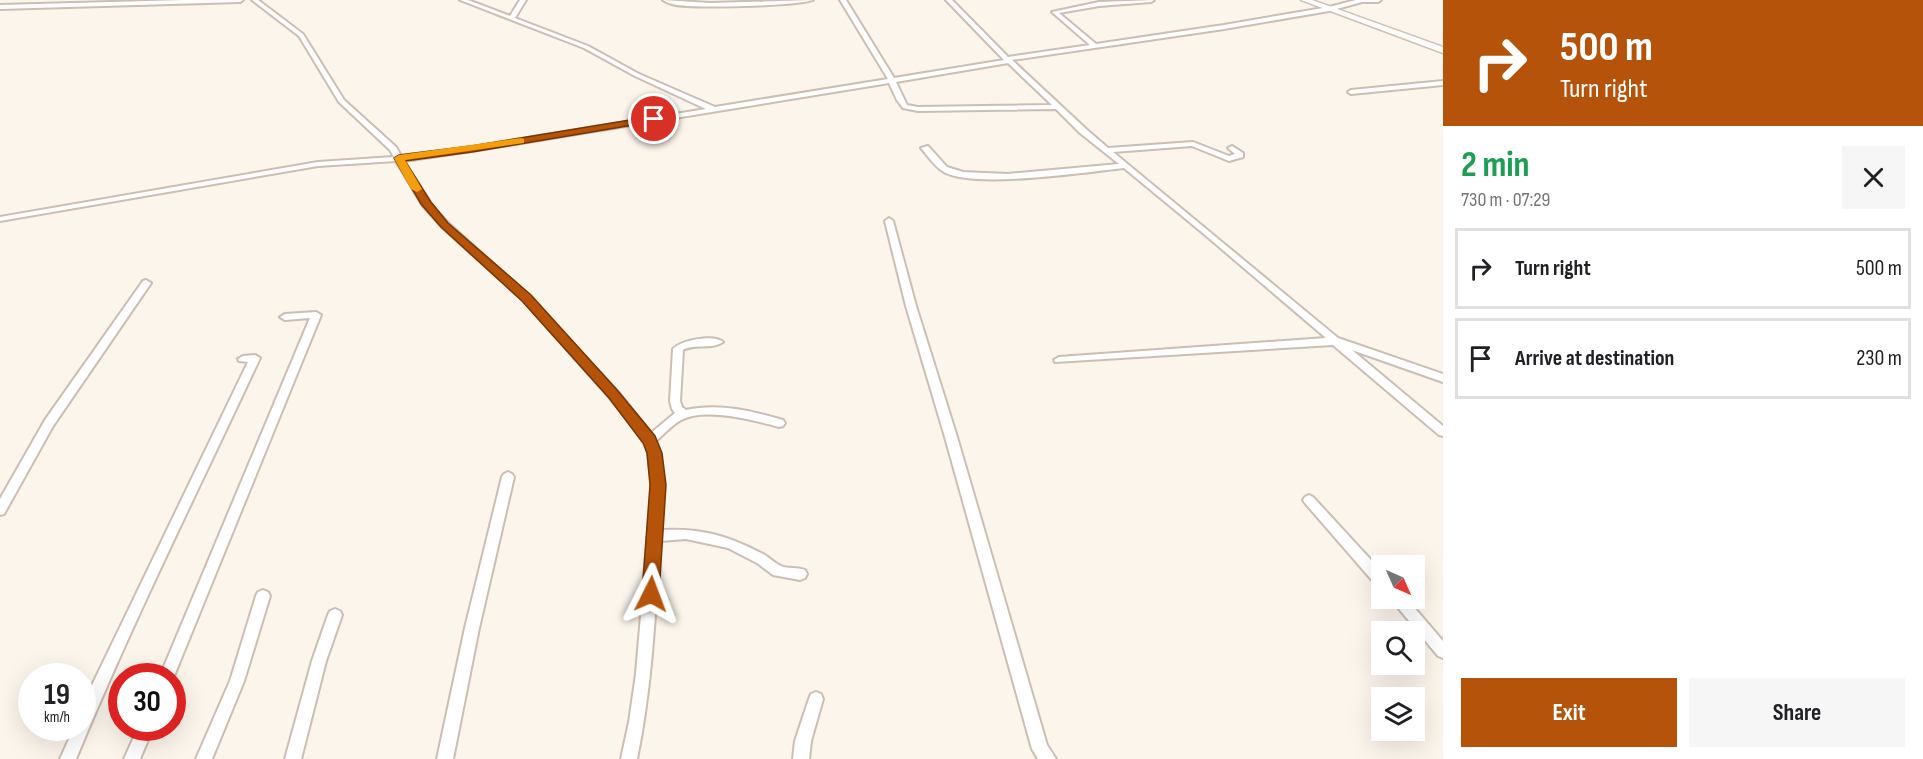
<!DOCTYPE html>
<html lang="en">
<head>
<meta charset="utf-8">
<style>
	body { margin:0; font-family:"Sofia Sans Condensed",sans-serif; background:#f6f6f6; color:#202124; height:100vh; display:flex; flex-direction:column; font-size:22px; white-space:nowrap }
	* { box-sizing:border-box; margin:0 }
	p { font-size:20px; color:#757577 }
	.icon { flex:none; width:33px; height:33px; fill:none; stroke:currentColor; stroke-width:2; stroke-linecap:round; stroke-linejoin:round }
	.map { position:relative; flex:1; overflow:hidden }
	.drawer { display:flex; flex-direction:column; background:#fff; width:480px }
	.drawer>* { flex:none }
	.top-card { background:#b45309; color:#fff; overflow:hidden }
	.needle { width:39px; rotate:135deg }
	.buttons { position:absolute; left:1371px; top:555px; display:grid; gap:12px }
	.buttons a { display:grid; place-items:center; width:54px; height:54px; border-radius:0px; background:#fff; box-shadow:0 6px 24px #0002; font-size:30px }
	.speed { position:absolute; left:18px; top:663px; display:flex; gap:12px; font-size:30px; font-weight:700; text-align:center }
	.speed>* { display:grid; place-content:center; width:78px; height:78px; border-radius:50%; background:#fff; box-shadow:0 6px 24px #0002; line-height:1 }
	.speed small { font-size:15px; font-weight:400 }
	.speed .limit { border:9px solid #d22; background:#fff; color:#111 }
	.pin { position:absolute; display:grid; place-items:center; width:51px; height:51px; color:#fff; margin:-26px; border:3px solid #fff; border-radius:50%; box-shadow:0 2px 6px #0007 }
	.me { position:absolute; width:66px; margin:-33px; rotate:3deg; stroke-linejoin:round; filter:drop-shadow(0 0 4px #0008) }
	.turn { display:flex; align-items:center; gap:21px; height:126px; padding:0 18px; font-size:27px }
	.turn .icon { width:78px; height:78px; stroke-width:2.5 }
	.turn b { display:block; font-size:42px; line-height:51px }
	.round { display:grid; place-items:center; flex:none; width:63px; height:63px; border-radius:0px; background:#f6f6f6 }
	.overview { display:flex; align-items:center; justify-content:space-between; height:102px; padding:0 18px }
	h1 { font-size:36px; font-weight:700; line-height:45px; color:#1e9e55 }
	.button { display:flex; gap:12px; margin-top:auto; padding:12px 18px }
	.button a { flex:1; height:69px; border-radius:0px; background:#b45309; color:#fff; font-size:24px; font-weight:700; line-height:69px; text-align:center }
	.button a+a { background:#f6f6f6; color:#202124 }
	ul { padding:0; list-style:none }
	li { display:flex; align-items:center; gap:18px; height:81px; margin:0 12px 9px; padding:0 6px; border:3px solid #e0e0e0; border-radius:0px }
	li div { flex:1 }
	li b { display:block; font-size:22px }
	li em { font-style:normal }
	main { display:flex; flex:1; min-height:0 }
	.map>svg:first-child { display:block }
</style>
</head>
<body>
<main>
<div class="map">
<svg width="1443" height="759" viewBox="0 0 1443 759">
	<rect width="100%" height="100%" fill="#fbf5ec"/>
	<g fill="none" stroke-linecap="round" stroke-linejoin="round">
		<g stroke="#cdbdb2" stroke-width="4">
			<path id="street" d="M185,0H243L240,2L0,9V5Z
				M252,0H258L303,34L344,100L396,147L401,156L472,147L706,109L635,76L584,48L460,0H468L510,16L520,0H526L515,18L588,46L639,74L715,107L888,79L840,0H846L894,78L1004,60L946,0H952L1008,57L1090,45L1052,12L1099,2L1154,0L1151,2L1099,6L1059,13L1096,44L1224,25L1329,7L1356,0H1381L1378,2H1362L1329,11L1224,29L1012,60L1086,129L1108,148L1193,142L1229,156L1235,154L1228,148L1232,146L1243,153V157L1229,161L1192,146L1113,152L1338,338L1443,374V382L1352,350L1443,426V436L1439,435L1333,345L1055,362L1054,360L1059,357L1326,338L1204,234L1124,168C1086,172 974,189 944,172C935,167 928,156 921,148L928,146L947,167L963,172L1008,174L1119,164L1080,133L1056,109L918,111L903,108L897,100L889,83L472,151L404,161L429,203L448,223L529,296L618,392L651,433L675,413L672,409L670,401L673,349C681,340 714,334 723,342C712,350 695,343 683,350L680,401L682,407L686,410C716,403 750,410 779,419L783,420L785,423L783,426L779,427C754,420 705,407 681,420C672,425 664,434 656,441C665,471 663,500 661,530C701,528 726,535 761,553C768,556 774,563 781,566C788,569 797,567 805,570L807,574L805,578L800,580L773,575L757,563L728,548L686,539L660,541C655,614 652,687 637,759H621L629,722L636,674L652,485L648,453L645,441L610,398L523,300L442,227L423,206L396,161L318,166L0,221V217L318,162L394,157L390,150L339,102L299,36ZM1008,63L1052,105L918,107L907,105L896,82Z
				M663,0L710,3L813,0C797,6 689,9 672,4C668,3 666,2 663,0Z
				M1443,81V85L1351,94L1348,92L1351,90Z
				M889,218L893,221L916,306L957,437L1047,745L1056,759H1038L1032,749L945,437L906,306L885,221Z
				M146,280L151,283L53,426L4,514L0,515V499L45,420L143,281Z
				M316,312L321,315L174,676L172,680V676H160L310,318L285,320L280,317L285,314Z
				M255,355L260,358C198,491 132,623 76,759H60L74,728H82V706L248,362L239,361L238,359L243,356Z
				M508,472L512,474L514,477L479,628L453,759H437L465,628L502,477L504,474Z
				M1309,495L1313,497L1382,572V588L1377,586L1305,503L1303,500L1305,497Z
				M263,590L268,592L270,596L244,681L212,759H196L230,681L256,596L258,592Z
				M1390,598H1406L1443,641V658L1438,656Z
				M335,609L340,611L342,615L326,661L301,759H285L312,661L328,615L330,611Z
				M816,692L821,694L823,699L811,741L809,759H793L795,741L809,699L811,694Z
				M138,728H153L140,759H124Z"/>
		</g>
		<g stroke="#d2bfb2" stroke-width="3">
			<path id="secondary" d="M1301,0H1312L1443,47V53Z"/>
		</g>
		<use href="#street" fill="#fff" fill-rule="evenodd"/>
		<use href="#secondary" fill="#fff" fill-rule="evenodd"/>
	</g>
	<path fill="#b45309" stroke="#753606" stroke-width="1.5" d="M654,116L658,119L657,121L472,152L405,161L431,202L448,223L531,295L618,391L655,436L662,453L666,485L659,594L657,599L651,601L645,599L642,594L650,485L647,453L643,443L609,398L522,301L441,227L421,204L394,158L399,155L472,146Z"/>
	<path fill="#f59e0b" d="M521,138L524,139V143L405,160L422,189L417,192L411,189L394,158L399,155Z"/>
</svg>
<div class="buttons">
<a><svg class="needle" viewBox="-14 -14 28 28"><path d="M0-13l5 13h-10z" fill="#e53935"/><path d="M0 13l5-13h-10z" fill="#757577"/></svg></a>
<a><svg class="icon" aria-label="search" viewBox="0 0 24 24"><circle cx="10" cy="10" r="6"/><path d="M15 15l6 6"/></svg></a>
<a><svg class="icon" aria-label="layers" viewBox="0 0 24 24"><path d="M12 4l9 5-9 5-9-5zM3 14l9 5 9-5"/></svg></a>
</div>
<div class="speed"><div>19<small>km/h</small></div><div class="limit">30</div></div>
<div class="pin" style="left:654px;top:119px;background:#d93025"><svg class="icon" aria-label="arrive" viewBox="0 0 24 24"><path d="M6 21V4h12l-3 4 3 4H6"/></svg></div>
<svg class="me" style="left:651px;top:594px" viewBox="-20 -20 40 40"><path d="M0-17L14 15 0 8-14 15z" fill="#b45309" stroke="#fff" stroke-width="4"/></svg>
</div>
<section class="drawer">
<div class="top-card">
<div class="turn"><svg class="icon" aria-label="right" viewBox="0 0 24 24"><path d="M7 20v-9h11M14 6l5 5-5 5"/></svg><div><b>500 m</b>Turn right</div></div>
</div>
<div class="overview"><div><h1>2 min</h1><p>730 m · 07:29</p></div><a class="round"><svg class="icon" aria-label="close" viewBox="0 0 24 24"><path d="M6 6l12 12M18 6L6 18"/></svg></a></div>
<ul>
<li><svg class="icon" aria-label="right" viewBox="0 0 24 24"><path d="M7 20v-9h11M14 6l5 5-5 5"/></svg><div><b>Turn right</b></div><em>500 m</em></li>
<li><svg class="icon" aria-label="arrive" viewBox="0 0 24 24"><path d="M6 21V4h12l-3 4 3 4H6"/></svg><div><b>Arrive at destination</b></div><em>230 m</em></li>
</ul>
<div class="button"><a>Exit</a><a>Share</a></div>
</section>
</main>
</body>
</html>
